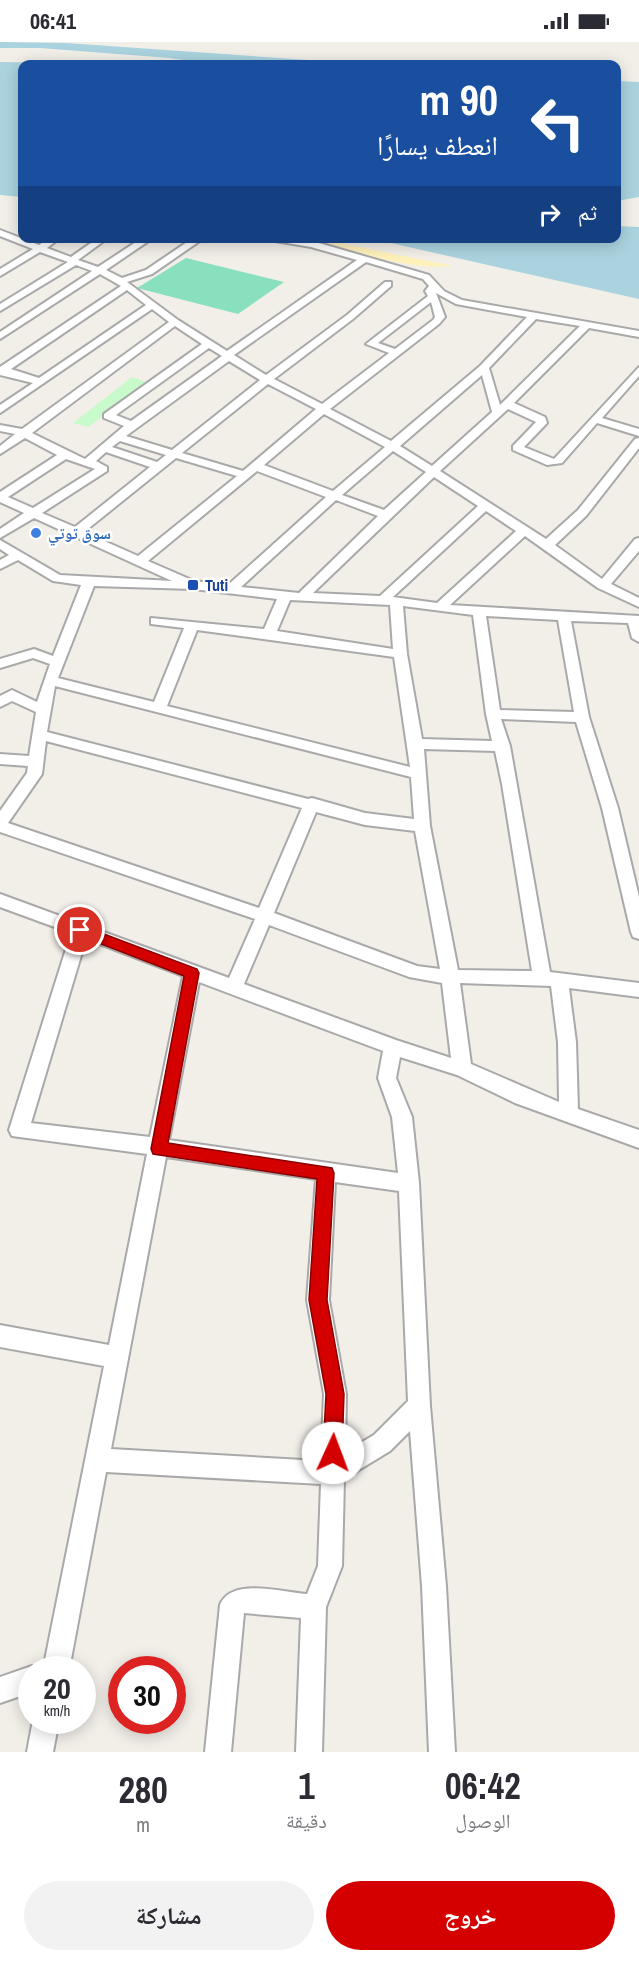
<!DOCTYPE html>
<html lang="ar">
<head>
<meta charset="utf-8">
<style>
	body { margin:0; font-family:"Archivo Narrow","Noto Naskh Arabic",sans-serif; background:#f2f2f3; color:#2b2b33; direction:rtl; height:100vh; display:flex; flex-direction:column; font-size:22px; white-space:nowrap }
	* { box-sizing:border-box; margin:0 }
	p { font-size:20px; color:#7c7c81 }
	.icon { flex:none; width:33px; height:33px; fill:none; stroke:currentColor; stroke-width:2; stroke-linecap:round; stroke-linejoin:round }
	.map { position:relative; height:1710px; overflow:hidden; direction:ltr }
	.sheet { display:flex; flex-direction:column; background:#fff; flex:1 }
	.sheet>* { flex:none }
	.top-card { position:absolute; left:18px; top:18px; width:603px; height:183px; border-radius:12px; box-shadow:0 3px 15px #0003; direction:rtl; background:#1a4fa0; color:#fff; overflow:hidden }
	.speed { position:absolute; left:18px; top:1614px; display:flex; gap:12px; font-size:30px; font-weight:700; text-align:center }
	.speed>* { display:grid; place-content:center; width:78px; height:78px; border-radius:50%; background:#fff; box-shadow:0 3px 15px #0003; line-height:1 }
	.speed small { font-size:15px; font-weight:400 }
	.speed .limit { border:9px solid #d22; background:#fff; color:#111 }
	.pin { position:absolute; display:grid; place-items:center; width:51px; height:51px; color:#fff; margin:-26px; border:3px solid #fff; border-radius:50%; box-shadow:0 2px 6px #0007 }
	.me { position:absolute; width:66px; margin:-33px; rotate:2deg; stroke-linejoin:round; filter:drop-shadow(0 0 4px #0008) }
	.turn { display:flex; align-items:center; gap:21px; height:126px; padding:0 24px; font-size:27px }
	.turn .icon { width:78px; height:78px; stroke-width:2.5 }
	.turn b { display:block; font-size:42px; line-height:51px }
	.then { display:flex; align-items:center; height:57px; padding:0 24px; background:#0003; gap:12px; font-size:22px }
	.eta { display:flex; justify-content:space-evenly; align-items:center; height:102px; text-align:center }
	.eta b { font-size:36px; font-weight:700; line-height:42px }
	.primary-button { display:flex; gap:12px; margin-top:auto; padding:12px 24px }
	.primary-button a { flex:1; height:69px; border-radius:36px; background:#d40000; color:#fff; font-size:24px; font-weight:700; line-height:69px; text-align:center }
	.primary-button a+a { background:#f2f2f3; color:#2b2b33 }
	.status { display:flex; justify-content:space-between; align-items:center; height:42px; padding:0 30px; background:#fff; direction:ltr }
	.status svg { height:16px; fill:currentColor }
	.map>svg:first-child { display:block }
</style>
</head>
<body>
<div class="status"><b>06:41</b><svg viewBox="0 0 49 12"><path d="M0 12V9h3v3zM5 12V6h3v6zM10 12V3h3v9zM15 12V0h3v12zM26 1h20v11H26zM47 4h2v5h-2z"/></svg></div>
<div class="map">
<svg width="639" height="1710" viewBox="0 0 639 1710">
	<rect width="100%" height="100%" fill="#f2efe9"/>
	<path fill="#fff1ba" d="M313,197H320L453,224C407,229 357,209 313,197Z"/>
	<path fill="#c8facc" d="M132,335L149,341L88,385L73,381Z"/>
	<path fill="#88e0be" d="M186,216L284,240L238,272L137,246Z"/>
	<path fill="#aad3df" d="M0,0L66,1L366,22H210L169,16L40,6H0Z
		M0,20L139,22H22V155L0,153Z
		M617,39L639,40V155L617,159Z
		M617,184L639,185V257L373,197L616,196Z"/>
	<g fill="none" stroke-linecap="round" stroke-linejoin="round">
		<g stroke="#a9a9a9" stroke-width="4">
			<path id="minor" d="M0,188L39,203L49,196H60L47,206L71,215L98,196H108L78,218L98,225L142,196H153L106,228L122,236L146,228L193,196H204L152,232L127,240L178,278L227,309L357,218L311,205L257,196L312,199L429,233L444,249L462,258L639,289V295L589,286L514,361L545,375L547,381L524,405L554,417L639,325V334L602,376L639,387V394L597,381L562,421L547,423L513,408V404L536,380L508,367L440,429L546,497L578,468L635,397L639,396V406L586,474L555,503L602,537L635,497L639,496V509L611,542L639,556V565L598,546L525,494L450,563L639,574V600L632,596L628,581L571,579L589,675L618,766L639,855V897L633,895L631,890L602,766L576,680L501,677L510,704L550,930L639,941V955L569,946L576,1000L578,1067L639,1088V1106L515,1061L457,1033L400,1015L396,1036L412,1075L419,1141L430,1364L446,1544L455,1710H429L422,1544L410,1389L390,1409L344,1437L342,1524L326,1565L322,1710H296L301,1576L244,1571L231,1710H205L220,1563C231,1535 281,1550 307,1552L318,1524L321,1442L106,1430L69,1628H43L104,1324L0,1305V1283L109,1303L147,1112L12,1094L9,1088L71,891L0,865V852L229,936L255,877L0,790V769L27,731L28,724L0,722V712L29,714L36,670L12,659L0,665V654L12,648L37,660L50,622L33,616L0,626V617L34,607L53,614L81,543L53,539L18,518L0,527V518L9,513L0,507V498L60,533L172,539L34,476L0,496V487L24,471L0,460V450L57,413L25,396L0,412V404L15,392L0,389V383L22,387L169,280L152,267L0,371V363L33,341L0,333V325L121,244L100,232L0,297V290L92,229L76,223L0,269V262L68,220L40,210L0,234V227L33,207L0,194ZM366,220L423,237L429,244L425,249L428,254L366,302L389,311L322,362L274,337L353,277L391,244V240H385L347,273L266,333L234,313ZM127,248L146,263L39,336L11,327ZM436,251L456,262L527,275L480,324L391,399L330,367L439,282L445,275ZM431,260L435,275L433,278L395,307L378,301ZM536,277L580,284L500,363L489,326ZM175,284L202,302L104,372V376L124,384L85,417L32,391ZM209,306L222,314L131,379L116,373ZM229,319L260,338L172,408L126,394ZM482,333L492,370L432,424L400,404ZM268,342L316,367L243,429L182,411ZM324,372L385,405L333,449L264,423ZM120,399L166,413L157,420L112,405ZM393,409L426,430L384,468L342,453ZM106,410L150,425L75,485L42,471L107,429V425L96,419ZM176,416L237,434L138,514L84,490ZM66,417L95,427L33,466L8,455ZM257,429L326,455L228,543L194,539L148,519ZM434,435L478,464L380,554L313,551ZM336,458L378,474L299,551L241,545ZM486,469L516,489L437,561L393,555ZM94,544L193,547L277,557L264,587L151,576V582L184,586L154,660L58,636ZM290,558L390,563L393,607L277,589ZM403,564L473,573L486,672L492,699L422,697L407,612ZM486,574L558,578L574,670L500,668ZM197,588L394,615L410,725L167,664ZM55,644L411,735L414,777L365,771L312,756L308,757L47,690ZM46,699L302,766L259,866L8,781L42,732ZM424,707L495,709L502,742L532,929L458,928L430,784ZM316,770L365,783L415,789L440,927L417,924L274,871ZM269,883L409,935L442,941L451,1016L396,998L244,942ZM86,897L183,934L150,1095L31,1081ZM199,940L383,1009L378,1036L392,1075L398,1131L169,1098ZM460,941L551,944L558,1000L559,1060L471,1022ZM166,1115L316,1137L307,1258L324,1352L321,1419L111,1407ZM335,1140L399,1149L408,1359L374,1393L345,1410L346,1352L329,1258Z
				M32,1624L40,1628H32V1650L0,1661V1635Z
				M33,1678H59L53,1710H27Z"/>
		</g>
		<use href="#minor" fill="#fff" fill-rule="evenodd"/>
	</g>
	<path fill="#d40000" stroke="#8a0000" stroke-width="1.5" d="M80,883L197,927L199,931L168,1101L332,1126L334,1131L327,1258L344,1352L342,1411L340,1418L333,1421L326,1418L323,1411L326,1352L309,1258L317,1137L153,1112L151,1107L184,934L75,892L73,888Z"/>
	<circle fill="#3f7fe0" stroke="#fff" stroke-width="2" cx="36" cy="491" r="6"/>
	<rect fill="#1a4fb4" stroke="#fff" stroke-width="2" x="187" y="537" width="12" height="12" rx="3"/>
	<g text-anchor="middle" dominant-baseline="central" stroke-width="5" stroke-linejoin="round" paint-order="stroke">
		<g font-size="16" font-weight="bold" fill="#366cbe" stroke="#fff" text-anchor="start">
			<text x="48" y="491">سوق توتي</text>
		</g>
		<g font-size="16" font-weight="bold" fill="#164399" stroke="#fff" text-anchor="start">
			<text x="205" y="543">Tuti</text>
		</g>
	</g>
</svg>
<div class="speed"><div>20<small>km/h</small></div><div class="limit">30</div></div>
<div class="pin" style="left:80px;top:888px;background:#d93025"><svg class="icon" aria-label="arrive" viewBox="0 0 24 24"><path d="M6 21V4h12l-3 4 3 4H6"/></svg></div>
<svg class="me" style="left:333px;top:1411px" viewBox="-20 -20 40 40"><circle r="19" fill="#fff"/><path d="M0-13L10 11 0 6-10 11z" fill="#d40000"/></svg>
<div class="top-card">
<div class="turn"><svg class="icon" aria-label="left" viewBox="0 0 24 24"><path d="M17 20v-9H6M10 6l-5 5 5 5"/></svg><div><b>90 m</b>انعطف يسارًا</div></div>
<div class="then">ثم<svg class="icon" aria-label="right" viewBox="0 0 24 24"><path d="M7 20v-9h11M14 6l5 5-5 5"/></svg></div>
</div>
</div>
<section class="sheet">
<div class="eta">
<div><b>06:42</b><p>الوصول</p></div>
<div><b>1</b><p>دقيقة</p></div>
<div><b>280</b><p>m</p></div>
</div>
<div class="primary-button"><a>خروج</a><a>مشاركة</a></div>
</section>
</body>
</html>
